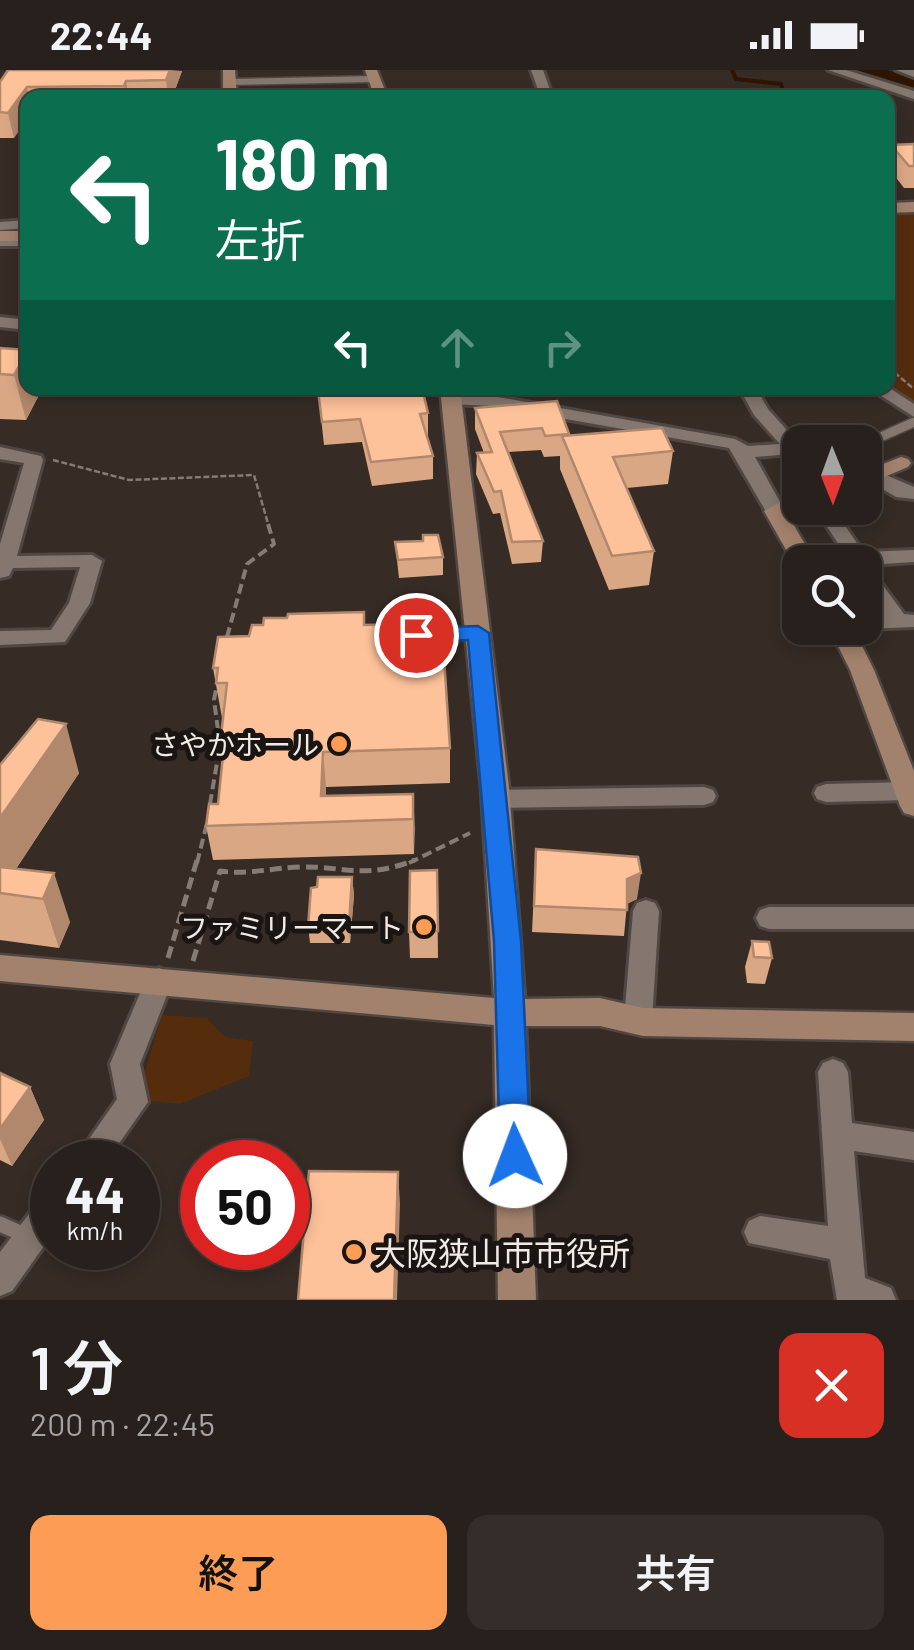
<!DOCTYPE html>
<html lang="ja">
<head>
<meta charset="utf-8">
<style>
	body { margin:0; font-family:Barlow,"Noto Sans JP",sans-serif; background:#342d29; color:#f1f3f6; height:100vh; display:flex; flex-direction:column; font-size:38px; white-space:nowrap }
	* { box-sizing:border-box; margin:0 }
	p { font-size:32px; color:#a5a3a3 }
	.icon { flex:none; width:55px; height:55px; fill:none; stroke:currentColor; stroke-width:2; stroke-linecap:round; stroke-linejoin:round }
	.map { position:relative; height:1230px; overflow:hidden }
	.panel { display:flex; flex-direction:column; background:#28201c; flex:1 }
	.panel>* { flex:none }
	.banner { position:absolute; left:20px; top:20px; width:875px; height:305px; border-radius:20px; box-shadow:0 5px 15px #0003,0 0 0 2px #443e3b; background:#0b6e4f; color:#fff; overflow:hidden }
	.needle { width:65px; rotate:179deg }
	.tools { position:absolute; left:782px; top:355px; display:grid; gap:20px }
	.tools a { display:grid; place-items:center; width:100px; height:100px; border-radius:20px; background:#28201c; box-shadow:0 5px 15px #0003,0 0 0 2px #443e3b; font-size:50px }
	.speed { position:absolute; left:30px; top:1070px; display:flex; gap:20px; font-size:50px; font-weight:700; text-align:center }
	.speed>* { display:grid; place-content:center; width:130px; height:130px; border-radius:50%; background:#28201c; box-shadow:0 5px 15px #0003,0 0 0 2px #443e3b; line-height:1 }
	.speed small { font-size:25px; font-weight:400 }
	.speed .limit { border:15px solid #d22; background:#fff; color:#111 }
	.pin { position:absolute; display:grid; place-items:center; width:85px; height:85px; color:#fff; margin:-42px; border:5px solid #fff; border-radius:50%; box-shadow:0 2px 10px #0007 }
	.me { position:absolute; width:110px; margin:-55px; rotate:358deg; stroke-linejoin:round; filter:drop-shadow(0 0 8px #0008) }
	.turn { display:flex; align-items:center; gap:35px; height:210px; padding:0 30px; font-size:45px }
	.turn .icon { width:130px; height:130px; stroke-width:2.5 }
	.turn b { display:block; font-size:70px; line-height:85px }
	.lanes { display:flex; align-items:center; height:95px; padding:0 30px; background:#0003; justify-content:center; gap:50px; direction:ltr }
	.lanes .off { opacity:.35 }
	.round { display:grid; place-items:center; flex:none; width:105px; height:105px; border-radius:20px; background:#342d29 }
	.headline { display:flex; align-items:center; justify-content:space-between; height:170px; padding:0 30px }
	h1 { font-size:60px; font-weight:600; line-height:75px }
	.primary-button { display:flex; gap:20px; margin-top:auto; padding:20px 30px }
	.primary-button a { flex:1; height:115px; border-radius:20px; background:#fd9c55; color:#111; font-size:40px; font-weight:600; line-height:115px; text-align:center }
	.primary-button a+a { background:#342d29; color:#f1f3f6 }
	.status { display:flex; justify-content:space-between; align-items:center; height:70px; padding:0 50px; background:#28201c; direction:ltr }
	.status svg { height:28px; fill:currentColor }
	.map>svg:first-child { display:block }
</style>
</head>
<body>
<div class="status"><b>22:44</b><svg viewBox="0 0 49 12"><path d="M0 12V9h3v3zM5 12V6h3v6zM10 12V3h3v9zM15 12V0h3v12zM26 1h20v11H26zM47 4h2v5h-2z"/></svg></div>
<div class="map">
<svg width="914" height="1230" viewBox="0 0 914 1230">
	<rect width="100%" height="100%" fill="#362b25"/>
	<path fill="#552d0d" d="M914,142V334L888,314V143Z
		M162,945L207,948L225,967L253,971L249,1006L180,1034L150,1031L143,1008Z"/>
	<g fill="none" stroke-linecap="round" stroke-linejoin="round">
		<path stroke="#2e1402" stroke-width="4" d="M732,0L736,9L781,14L785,28"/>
		<path fill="#2e1402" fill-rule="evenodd" d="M857,0H887L914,9V21Z"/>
		<g stroke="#504742" stroke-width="9">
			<path id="lane-far3" d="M229,12L374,9"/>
		</g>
		<g stroke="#504742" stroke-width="12">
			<path id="lane-far2" d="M865,374L914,352"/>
		</g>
		<g stroke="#504742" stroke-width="16">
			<path id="lane-far1" d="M422,565L478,563"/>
		</g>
		<g stroke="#504742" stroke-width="20">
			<path id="lane" d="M0,1154L27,1166"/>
		</g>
		<g stroke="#504742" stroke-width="6">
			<path id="street" d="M531,0H543L553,28H541Z
				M828,0H846L914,21V29Z
				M896,0H914V7Z
				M28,150V158L0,160V152Z
				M0,168H28V176H0Z
				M0,247L28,250V260L0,257Z
				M888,317L914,334V347L869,318Z
				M739,318H756L768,339L800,375V383L755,387L785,441L782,445H768L729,378L492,336L451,334L442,329L451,324L492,326L735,369L748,376L780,374L754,345Z
				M0,377L41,386L43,390L17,486L92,485L102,491L90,533L65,572L0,575V561L51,560L69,533L80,497L13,498L9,506L0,508V474L24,393L0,389Z
				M874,400L914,417V429L896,427L867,410L865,405Z
				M815,438H833L863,482L914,480V492L868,495L904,544L914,545V557L865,559L860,558H865V545H883L865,516V492H850Z
				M909,712L914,714V728L909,730L826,732L817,729L814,723L817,717L826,714Z
				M704,717L713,720L716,726L713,732L704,735L496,738L487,735L484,729L487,723L496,720Z
				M646,830L655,833L659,841L652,950L648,959L638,962L628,959L624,950L633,841L637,833Z
				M769,837H914V859H769L760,856L756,848L760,840Z
				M159,898L169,902L173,910L140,994L148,1032L106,1092H73L117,1029L110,994L149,902Z
				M833,989L843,993L848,1002L852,1053L914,1062V1090L854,1081L865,1208L891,1218L896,1230H837L830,1189L749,1173L744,1162L749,1151L760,1146L828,1156L818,1002L823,993Z
				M52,1124V1165L12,1221L0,1226V1182L41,1128Z"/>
		</g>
		<g stroke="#504742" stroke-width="5">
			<path id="secondary" d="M223,0H235L237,28H223Z
				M365,0H377L388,28H375Z
				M914,132V142L888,143V133Z
				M0,161H28V171H0Z
				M440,318H460L509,717L525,929L600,928L643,938L914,943V971L643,966L600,956H526L536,1230H498L494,955L0,911V885L494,928L481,717Z
				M901,387L908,389L911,393L908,397L865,415V401Z
				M800,422V436L787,443L815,492H800V498L793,492L764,441Z
				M829,558H853L874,600L914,701V746L904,743L900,736L850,600Z"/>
		</g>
		<path stroke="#857c76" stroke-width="2.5" stroke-dasharray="6 2.5" stroke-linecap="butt" d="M888,297L914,319
			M53,390L129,410L254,405L269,457"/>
		<path stroke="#857c76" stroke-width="4" stroke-dasharray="10 5" stroke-linecap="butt" d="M227,567L247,494L274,474L268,454
			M210,734L220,675L214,630L217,615
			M197,793L207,753
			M409,793L470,763"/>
		<path stroke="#857c76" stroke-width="5" stroke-dasharray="12 6" stroke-linecap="butt" d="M168,888L197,790
			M193,891L220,801C248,805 271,798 299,797C347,796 363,810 415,790"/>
		<use href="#lane-far3" stroke="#84776f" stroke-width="6"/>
		<use href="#lane-far2" stroke="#84776f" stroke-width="9"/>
		<use href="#lane-far1" stroke="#84776f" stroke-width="11"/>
		<use href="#lane" stroke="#84776f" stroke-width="15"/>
		<use href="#street" fill="#84776f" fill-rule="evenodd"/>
		<use href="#secondary" fill="#a3826d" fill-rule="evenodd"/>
	</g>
	<path fill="#daa784" d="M182,1L172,28H28L14,68H0V12Z
		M914,74V118H904L888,97L891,75Z
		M0,278L28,318H38L39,325L26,350L0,349Z
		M318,320L428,343V366L427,367L433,386V409L372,416L362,372L324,375Z
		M475,338L569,364V366L673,381L668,414L627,418L654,481L649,515L609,520L560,399V386L544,387L541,380L508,382L543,471L541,492L512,494L500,443L493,444L476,404L477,383H484L475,359Z
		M395,472L443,487V505L399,508Z
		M365,555L438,589L450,678V713L326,717V726L413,724L414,784L213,790L206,756L218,734L223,681L221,666L223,648H222L213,598L249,566Z
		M0,695L79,703L16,799L70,852L59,878L0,870Z
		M536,779L637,829L627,834L624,866L532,862Z
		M437,800L438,888H410L409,862Z
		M352,807L354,825L350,873H310L308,856L317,817Z
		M752,871L772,888L765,914L747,913L745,897Z
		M0,1003L30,1017L44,1050L12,1096L0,1090Z"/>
	<path fill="#b1886c" d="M170,0L182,1L172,28H168L166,10Z
		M126,11L129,28H126L124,16Z
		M27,17L29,28H28V49L14,68L8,43Z
		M28,282V318H38L39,325L26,350L14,305Z
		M66,654L79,703L0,823V748Z
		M323,682L326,717L325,752L321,726Z
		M413,724L415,759L414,784L413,749Z
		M54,803L70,852L59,878L43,829Z
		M641,803L637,829L624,835L627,809Z
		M352,807L354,825L350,873L349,855Z
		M30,1017L44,1050L12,1096L0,1069V1059Z
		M398,1102L400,1134L397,1230H394Z"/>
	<path fill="#fdc29a" stroke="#b1886c" stroke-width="2.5" d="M8,0H170L166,10L126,11L124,16L27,17L8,43L0,42V12Z
		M914,74V96H909L891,75Z
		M0,278L28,280L14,305L0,304Z
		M357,318H422L428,343L420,344L433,386L371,392L360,349L322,352L318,320Z
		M557,331L569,364L545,366L542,358L500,362L543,471L512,472L501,421L494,422L477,383L492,382L475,338Z
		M662,358L673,381L613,387L654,481L612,486L562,366Z
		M423,465H438L443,487L398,490L395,472L423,471Z
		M364,542V555L437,553L438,589L444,588L450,678L323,682L321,726L413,724V749L206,756L209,734H218L225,666H221L227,613H216L218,598H213L218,567L249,566L252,555H263L264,548H287L288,544Z
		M38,649L66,654L0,748V695Z
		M536,779L638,787L641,803L627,809V840L534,836Z
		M0,797L54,803L43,829L0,823Z
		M437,800L438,861L409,862L410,801Z
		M318,807H352L349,855L308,856L311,818L317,817Z
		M752,871L769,872L772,888L754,887Z
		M0,1003L30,1017L0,1059Z
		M309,1101L398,1102L394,1230H298Z"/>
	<path fill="#1a73e8" stroke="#114b97" stroke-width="2.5" d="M478,556L489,563L521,871L531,1086L526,1097L515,1101L504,1097L500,1086L494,871L468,570L416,572L405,565L416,558Z"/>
	<g fill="#fd9c55" stroke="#1a1512" stroke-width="4">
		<circle cx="339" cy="674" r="10"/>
		<circle cx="424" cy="857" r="10"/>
		<circle cx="354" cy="1182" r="10"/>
	</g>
	<g text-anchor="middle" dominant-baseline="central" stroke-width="10" stroke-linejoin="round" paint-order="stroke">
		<g font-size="28" fill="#f1eae5" stroke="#1a1512" text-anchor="end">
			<text x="319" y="674">さやかホール</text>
			<text x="404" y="857">ファミリーマート</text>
		</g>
		<g font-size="32" fill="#f1eae5" stroke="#1a1512" text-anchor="start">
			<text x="374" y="1182">大阪狭山市市役所</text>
		</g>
	</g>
</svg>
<div class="tools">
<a><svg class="needle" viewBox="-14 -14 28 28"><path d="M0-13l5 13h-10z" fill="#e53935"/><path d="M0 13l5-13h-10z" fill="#a5a3a3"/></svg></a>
<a><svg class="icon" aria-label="search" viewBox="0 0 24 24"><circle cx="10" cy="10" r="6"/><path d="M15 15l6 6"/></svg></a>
</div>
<div class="speed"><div>44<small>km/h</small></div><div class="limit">50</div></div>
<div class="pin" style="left:416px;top:565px;background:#d93025"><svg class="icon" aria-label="arrive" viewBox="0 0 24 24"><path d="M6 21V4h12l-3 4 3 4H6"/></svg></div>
<svg class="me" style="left:515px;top:1086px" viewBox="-20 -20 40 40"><circle r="19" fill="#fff"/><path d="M0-13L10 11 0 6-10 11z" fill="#1a73e8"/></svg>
<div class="banner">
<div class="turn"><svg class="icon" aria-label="left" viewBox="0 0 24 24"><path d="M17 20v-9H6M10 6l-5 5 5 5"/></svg><div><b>180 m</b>左折</div></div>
<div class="lanes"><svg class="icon" aria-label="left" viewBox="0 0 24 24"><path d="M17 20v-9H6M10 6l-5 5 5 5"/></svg><svg class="icon off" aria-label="ahead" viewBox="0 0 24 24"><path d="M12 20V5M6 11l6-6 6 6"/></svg><svg class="icon off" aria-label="right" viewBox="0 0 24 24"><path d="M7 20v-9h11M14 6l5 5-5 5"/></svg></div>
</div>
</div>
<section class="panel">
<div class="headline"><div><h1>1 分</h1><p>200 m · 22:45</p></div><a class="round" style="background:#d93025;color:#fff"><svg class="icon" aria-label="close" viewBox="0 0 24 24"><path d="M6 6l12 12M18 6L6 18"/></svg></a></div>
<div class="primary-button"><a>終了</a><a>共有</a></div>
</section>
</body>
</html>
